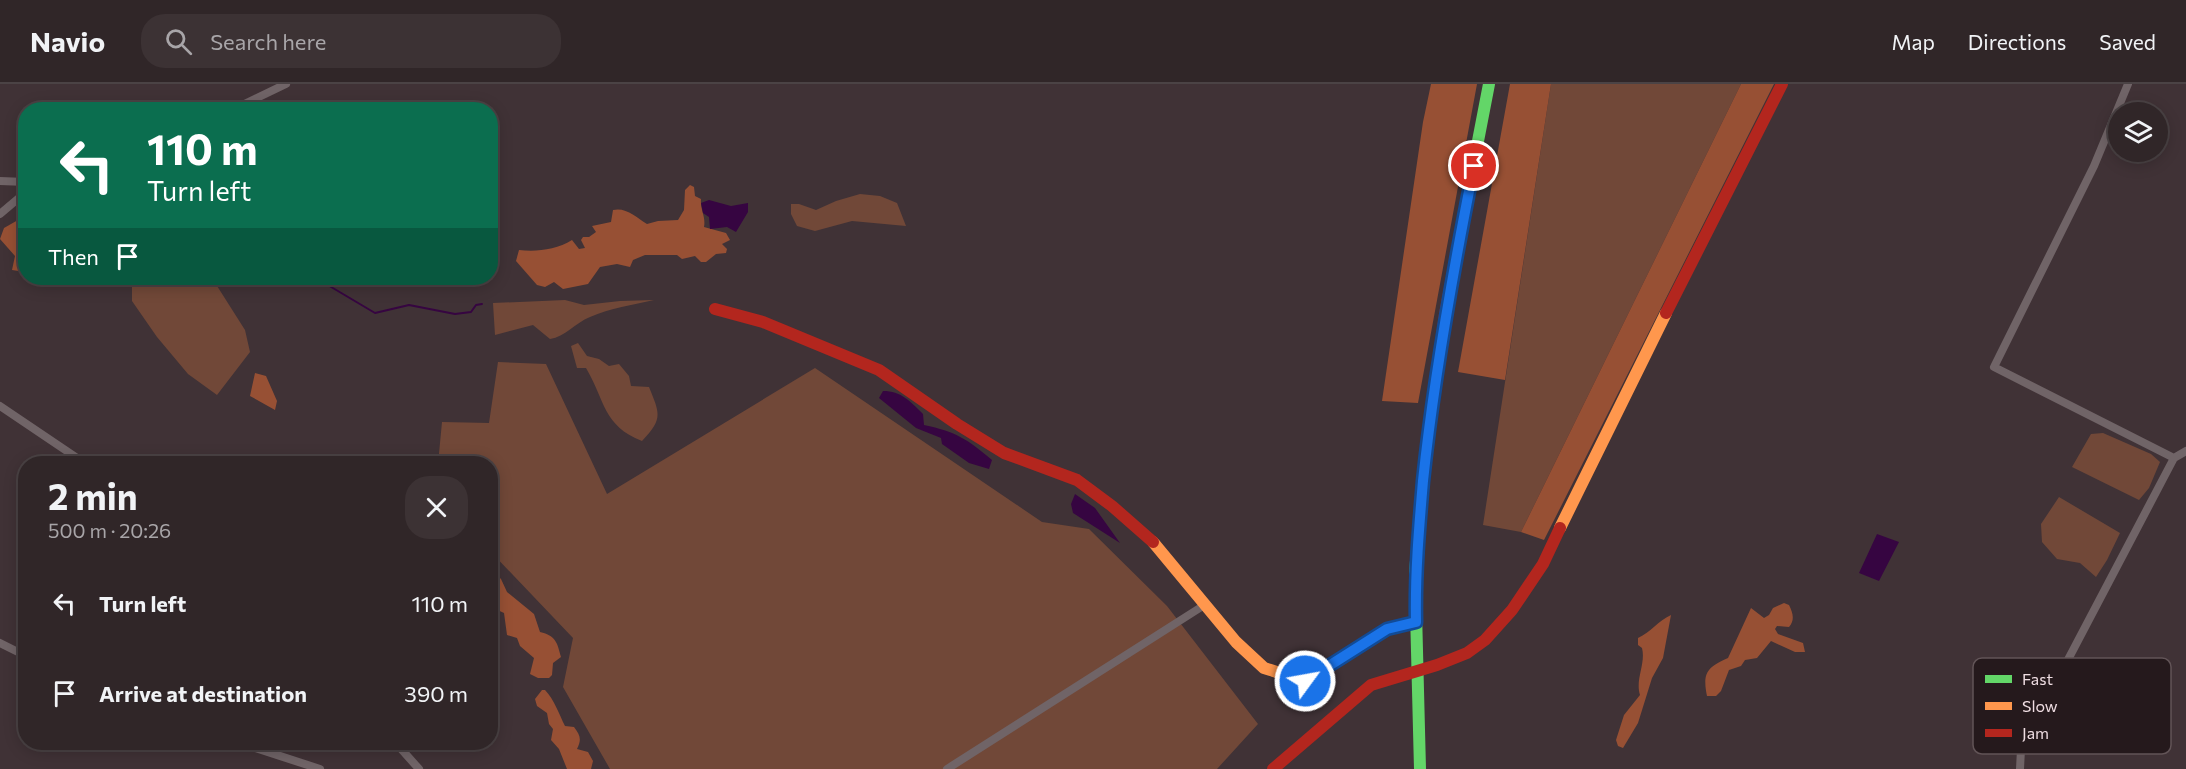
<!DOCTYPE html>
<html lang="en">
<head>
<meta charset="utf-8">
<style>
	body { margin:0; font-family:Commissioner,sans-serif; background:#3c3234; color:#f1f3f6; height:100vh; display:flex; flex-direction:column; font-size:22px; white-space:nowrap }
	* { box-sizing:border-box; margin:0 }
	p { font-size:20px; color:#a8a5a8 }
	.icon { flex:none; width:33px; height:33px; fill:none; stroke:currentColor; stroke-width:2; stroke-linecap:round; stroke-linejoin:round }
	.map { position:relative; flex:1; overflow:hidden }
	.side { position:absolute; left:18px; top:372px; width:480px; height:294px; display:flex; flex-direction:column; background:#302628; border-radius:24px; box-shadow:0 3px 15px #0003,0 0 0 2px #4b4345 }
	.side>* { flex:none }
	.guide { position:absolute; left:18px; top:18px; width:480px; height:183px; border-radius:24px; box-shadow:0 3px 15px #0003,0 0 0 2px #4b4345; background:#0b6e4f; color:#fff; overflow:hidden }
	.fabs { position:absolute; left:2108px; top:18px; display:grid; gap:12px }
	.fabs a { display:grid; place-items:center; width:60px; height:60px; border-radius:50%; background:#302628; box-shadow:0 3px 15px #0003,0 0 0 2px #4b4345; font-size:30px }
	.pin { position:absolute; display:grid; place-items:center; width:51px; height:51px; color:#fff; margin:-26px; border:3px solid #fff; border-radius:50%; box-shadow:0 2px 6px #0007 }
	.me { position:absolute; width:66px; margin:-33px; rotate:58deg; stroke-linejoin:round; filter:drop-shadow(0 0 4px #0008) }
	.turn { display:flex; align-items:center; gap:21px; height:126px; padding:0 30px; font-size:27px }
	.turn .icon { width:78px; height:78px; stroke-width:2.5 }
	.turn b { display:block; font-size:42px; line-height:51px }
	.then { display:flex; align-items:center; height:57px; padding:0 30px; background:#0003; gap:12px; font-size:22px }
	.round { display:grid; place-items:center; flex:none; width:63px; height:63px; border-radius:24px; background:#3c3234 }
	.overview { display:flex; align-items:center; justify-content:space-between; height:102px; padding:0 30px }
	h1 { font-size:36px; font-weight:700; line-height:45px }
	ul { padding:0; list-style:none }
	li { display:flex; align-items:center; gap:18px; height:90px; padding:0 30px }
	li div { flex:1 }
	li b { display:block; font-size:22px }
	li em { font-style:normal }
	header { display:flex; align-items:center; gap:36px; box-sizing:border-box; height:84px; padding:0 30px; background:#302628; border-bottom:2px solid #4b4345 }
	header strong { font-size:28px }
	nav { display:flex; gap:33px; margin-inline-start:auto; font-size:21px }
	.search { width:420px; height:54px; background:#3c3234; display:flex; align-items:center; gap:15px; box-sizing:border-box; padding:0 21px; border-radius:24px; color:#a8a5a8; font-size:22px }
	.map>svg:first-child { display:block }
</style>
</head>
<body>
<header>
<strong>Navio</strong>
<div class="search"><svg class="icon" aria-label="search" viewBox="0 0 24 24"><circle cx="10" cy="10" r="6"/><path d="M15 15l6 6"/></svg>Search here</div>
<nav><a>Map</a><a>Directions</a><a>Saved</a></nav>
</header>
<div class="map">
<svg width="2186" height="685" viewBox="0 0 2186 685">
	<rect width="100%" height="100%" fill="#403236"/>
	<path fill="#714838" d="M1551,0H1741L1521,448L1483,441Z
		M860,110L880,112L897,119L906,142L852,137L815,147L797,142L791,130V120H799L816,126L836,117Z
		M132,194H212L245,246L250,268L217,311L188,290L157,253L132,217Z
		M565,216L584,221L620,217L654,216C633,221 610,224 590,233C575,239 565,253 550,255L533,241L495,251L493,219Z
		M578,259L587,272L599,275L609,282L619,280L629,292L631,302L649,303C660,330 663,335 642,357C603,342 605,316 586,284H577L571,262Z
		M498,278L546,280L607,410L815,284L1042,438L1089,445L1167,522L1258,640L1217,685H610L563,603L573,554L491,468L490,380H438L442,338L489,339Z
		M2103,349L2151,370L2160,378L2149,404L2139,416L2072,383L2091,350Z
		M2059,413L2120,449L2107,476L2096,493L2080,479L2057,475L2042,458L2041,440Z"/>
	<path fill="#975034" d="M1431,0H1477L1418,319L1382,317L1423,38Z
		M1510,0H1551L1505,296L1458,288Z
		M1741,0H1774L1544,456L1521,448Z
		M690,101L694,103L695,112L701,115C700,126 706,132 704,143L726,149L730,156L722,160L727,165L726,169L716,170L706,178H701L695,172L682,175L677,171H645L633,176L630,183L617,180L600,183L588,200L563,205L554,198L545,203L537,201L516,177L519,166C536,168 556,166 572,156L579,165L585,164L581,156L583,153H589L596,148L592,142L611,138L613,126C626,123 636,133 647,140L658,137L678,136L684,126L685,106Z
		M18,136L25,137V188L12,186L15,172L0,155L4,144Z
		M255,289L266,292L277,317L275,326L250,312Z
		M490,484L501,495L507,508L534,530L540,548C556,552 557,558 561,573L553,579L552,591L549,594H538L530,590L534,574L520,562L517,554L507,551L504,529L491,523Z
		M1784,519L1789,521C1793,529 1795,536 1789,543L1777,542L1775,545L1778,550L1803,559L1805,568H1795L1771,557L1757,574L1745,576L1741,582L1729,586L1721,607L1716,612H1707C1702,588 1708,583 1728,574L1751,524L1764,534L1769,531L1773,524Z
		M1671,531L1663,574L1652,594L1638,639L1623,664L1618,662L1616,656L1624,631L1640,611C1635,595 1646,580 1642,564L1638,561V554C1651,548 1658,537 1671,531Z
		M542,606H545C554,615 559,630 565,642L574,643C580,651 582,655 577,665L588,668L593,677L591,685H567L559,665L551,656L553,645L549,640L547,629L537,622L535,615Z"/>
	<path fill="#360541" d="M709,116L731,122L748,119V128L736,148L727,143L710,145L709,133L703,129L701,119Z
		M883,307C901,307 910,317 923,330L924,341C956,348 966,354 992,376L989,385L969,379L942,360L941,354L916,344L879,314Z
		M1075,410L1095,424L1120,459L1073,429L1071,420Z
		M1877,450L1899,458L1879,497L1859,489Z"/>
	<g fill="none" stroke-linecap="round" stroke-linejoin="round">
		<path stroke="#360541" stroke-width="2" d="M316,194L375,229L409,221L455,230L471,228L476,221L482,220"/>
		<path stroke="#706467" stroke-width="8" d="M2128,0L2094,82L1994,283L2174,374
			M232,26L286,0
			M0,97L26,98
			M0,130L26,108
			M0,322L86,380
			M0,559L26,572
			M237,658L320,685
			M395,658L419,685
			M947,685L1206,520
			M2020,685L2021,665L2174,374L2186,367"/>
		<path stroke="#63d668" stroke-width="12" d="M1467,114L1489,0
			M1420,685L1415,488L1425,376"/>
		<path stroke="#ff974d" stroke-width="12" d="M1560,444L1666,229
			M1153,458L1236,558L1264,584L1305,597L1387,545L1416,538"/>
		<path stroke="#b3261e" stroke-width="12" d="M715,225L763,238L879,286L957,340L1004,369L1077,396L1112,422L1153,458
			M1666,229L1782,0
			M1425,376L1445,230L1467,114
			M1273,685L1371,601L1437,581L1467,569L1485,556L1512,526L1543,480L1560,444"/>
	</g>
	<g fill="none" stroke-linecap="round" stroke-linejoin="round">
		<g stroke="#114b97" stroke-width="15">
			<path id="route" d="M1305,597L1387,545L1416,538C1415,490 1419,444 1423,397C1434,291 1453,187 1474,82"/>
		</g>
		<use href="#route" stroke="#1a73e8" stroke-width="10"/>
	</g>
	<rect x="1973" y="574" width="198" height="96" rx="9" fill="#25191c" stroke="#625457" stroke-width="1.5"/>
	<rect x="1985" y="591" width="27" height="8" fill="#63d668"/>
	<rect x="1985" y="618" width="27" height="8" fill="#ff974d"/>
	<rect x="1985" y="645" width="27" height="8" fill="#b3261e"/>
	<g font-size="16" fill="#efdde2">
		<text x="2022" y="601">Fast</text>
		<text x="2022" y="628">Slow</text>
		<text x="2022" y="655">Jam</text>
	</g>
</svg>
<div class="fabs">
<a><svg class="icon" aria-label="layers" viewBox="0 0 24 24"><path d="M12 4l9 5-9 5-9-5zM3 14l9 5 9-5"/></svg></a>
</div>
<div class="pin" style="left:1474px;top:82px;background:#d93025"><svg class="icon" aria-label="arrive" viewBox="0 0 24 24"><path d="M6 21V4h12l-3 4 3 4H6"/></svg></div>
<svg class="me" style="left:1305px;top:597px" viewBox="-20 -20 40 40"><circle r="17" fill="#1a73e8" stroke="#fff" stroke-width="3"/><path d="M0-11L8 9 0 5-8 9z" fill="#fff"/></svg>
<div class="guide">
<div class="turn"><svg class="icon" aria-label="left" viewBox="0 0 24 24"><path d="M17 20v-9H6M10 6l-5 5 5 5"/></svg><div><b>110 m</b>Turn left</div></div>
<div class="then">Then<svg class="icon" aria-label="arrive" viewBox="0 0 24 24"><path d="M6 21V4h12l-3 4 3 4H6"/></svg></div>
</div>
<section class="side">
<div class="overview"><div><h1>2 min</h1><p>500 m · 20:26</p></div><a class="round"><svg class="icon" aria-label="close" viewBox="0 0 24 24"><path d="M6 6l12 12M18 6L6 18"/></svg></a></div>
<ul>
<li><svg class="icon" aria-label="left" viewBox="0 0 24 24"><path d="M17 20v-9H6M10 6l-5 5 5 5"/></svg><div><b>Turn left</b></div><em>110 m</em></li>
<li><svg class="icon" aria-label="arrive" viewBox="0 0 24 24"><path d="M6 21V4h12l-3 4 3 4H6"/></svg><div><b>Arrive at destination</b></div><em>390 m</em></li>
</ul>
</section>
</div>
</body>
</html>
